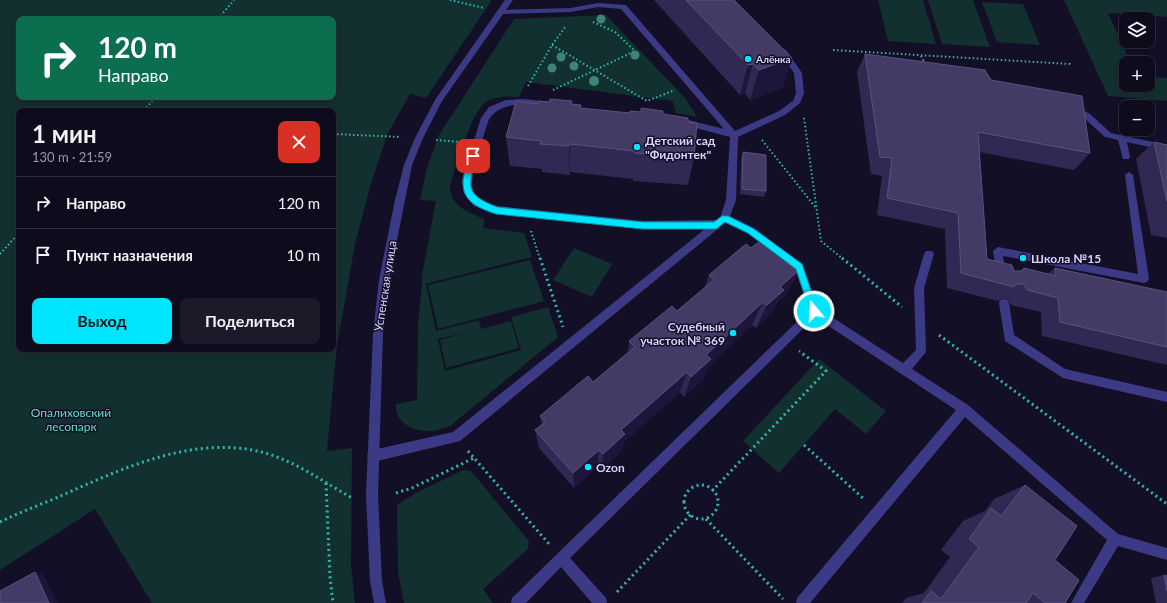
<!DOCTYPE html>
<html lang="ru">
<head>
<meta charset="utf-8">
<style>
	body { margin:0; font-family:Lato,sans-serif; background:#1c1929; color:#f1f3f6; height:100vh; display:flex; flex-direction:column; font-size:15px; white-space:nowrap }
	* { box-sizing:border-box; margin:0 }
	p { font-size:13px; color:#9b9ba3 }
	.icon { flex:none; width:22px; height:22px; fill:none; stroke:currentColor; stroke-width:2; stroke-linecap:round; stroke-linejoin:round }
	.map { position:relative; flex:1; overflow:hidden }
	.side { position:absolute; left:16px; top:108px; width:320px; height:244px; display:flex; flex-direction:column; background:#0e0b1c; border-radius:8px; box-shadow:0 2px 6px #0003,0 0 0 1px #2e2b3b }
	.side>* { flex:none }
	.top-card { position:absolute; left:16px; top:16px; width:320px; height:84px; border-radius:8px; box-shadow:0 2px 6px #0003,0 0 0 1px #2e2b3b; background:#0b6e4f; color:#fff; overflow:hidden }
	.fabs { position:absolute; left:1119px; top:12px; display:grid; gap:8px }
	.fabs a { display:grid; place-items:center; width:36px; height:36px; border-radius:8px; background:#0e0b1c; box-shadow:0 2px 6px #0003,0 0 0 1px #2e2b3b; font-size:20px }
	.pin { position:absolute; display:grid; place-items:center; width:34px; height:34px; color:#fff; margin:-17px; border-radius:8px; box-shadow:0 2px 6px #0006 }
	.me { position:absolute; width:44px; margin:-22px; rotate:342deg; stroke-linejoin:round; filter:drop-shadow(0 0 3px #0008) }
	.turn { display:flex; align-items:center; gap:14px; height:84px; padding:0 16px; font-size:18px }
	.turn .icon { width:52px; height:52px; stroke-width:2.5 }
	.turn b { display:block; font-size:28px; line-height:34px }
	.round { display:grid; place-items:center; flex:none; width:42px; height:42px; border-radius:8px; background:#1c1929 }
	.head { display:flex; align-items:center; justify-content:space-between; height:68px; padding:0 16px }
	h1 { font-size:24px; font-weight:700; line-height:30px }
	.primary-button { display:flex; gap:8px; margin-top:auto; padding:8px 16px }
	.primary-button a { flex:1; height:46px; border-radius:8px; background:#00e5ff; color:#111; font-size:16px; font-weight:700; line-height:46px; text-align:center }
	.primary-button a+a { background:#1c1929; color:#f1f3f6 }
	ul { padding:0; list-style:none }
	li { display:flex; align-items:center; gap:12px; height:52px; padding:0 16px; border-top:1px solid #2e2b3b }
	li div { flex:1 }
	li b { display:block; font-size:15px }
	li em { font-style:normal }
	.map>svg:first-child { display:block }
</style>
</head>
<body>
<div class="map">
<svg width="1167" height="603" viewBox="0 0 1167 603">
	<rect width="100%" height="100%" fill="#130f26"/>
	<path fill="#12302f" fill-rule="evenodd" d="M0,0H492L426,98L410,94L388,133L371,183L355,244L337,345L327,451L352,448L351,564L355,603H152L95,509L0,570ZM19,19H333V97H19ZM19,111H333V349H19Z
		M878,0H923L936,44L888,41Z
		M928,0H973L990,47L942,44Z
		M1064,0H1167V17L1108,13L1131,63H1126V85H1148V77L1167,78V101L1108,96Z
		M982,2L1023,4L1040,45L997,42Z
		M606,15L686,99L697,117L676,113L673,101L526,82L519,97C508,96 496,96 486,102C471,112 456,167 450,186C450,207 468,211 485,220L483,228L524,233L532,257L426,284L436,331L479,320L481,329L511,321L519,348L446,368L440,340L465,333L438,339L445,371L521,350L511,317L548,307L558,337L450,426C444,428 437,431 432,431C414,432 394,423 396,404L417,400L418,326L423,270L436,201L420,200L427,168L439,135L514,19Z
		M574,248L612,264L592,297L553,280Z
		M530,260L544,301L438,329L428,285Z
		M819,359L886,411L866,434L835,409L779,473L743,441Z
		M463,470L471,471L529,541L528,549L483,589L493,603H404L398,572L397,505L416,493Z"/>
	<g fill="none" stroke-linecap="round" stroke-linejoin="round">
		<path stroke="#2fb8b0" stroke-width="2" stroke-dasharray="1.5 2.5" stroke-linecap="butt" d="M450,0L484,8
			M218,19L234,0
			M593,22L615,32L635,51
			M552,45L647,101L675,90
			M833,50L1070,64L1071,66
			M921,56L926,65
			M528,86L552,45L566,26
			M553,90L635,51
			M144,111L155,97
			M804,118L821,241L843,259
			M333,134L401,137
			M436,140L461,142
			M762,140L816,208
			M531,231L540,259
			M0,254L19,233"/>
		<path stroke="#2fb8b0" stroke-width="3" stroke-dasharray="2 3.5" stroke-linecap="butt" d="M540,258L563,327
			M842,258L902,307
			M939,335L1167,504
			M804,445L864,499
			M468,451L549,544
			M326,483L330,577L333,603
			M684 502a17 17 0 1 1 34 0a17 17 0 1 1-34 0Z
			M712,491L826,371L799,351
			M396,493L412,488L474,458
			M706,519L783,599
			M0,522C18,513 37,506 56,498C117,471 188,436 257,451C291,458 322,481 352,498
			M617,592L691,514"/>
		<path fill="#3d3a85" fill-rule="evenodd" d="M598,3L626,5L735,131L779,111L793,101L796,93L794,73L779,52L783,49L786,50L802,73L804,93L800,103L785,115L738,137L736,200L730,216L754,228L802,264L818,308L903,363L916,350L914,288L924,254L926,251H932L934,254L924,288L926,352L912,369L968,405L1118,534L1167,548V560L1118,546L1084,603H1071L1107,540L965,417L810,603H796L797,598L956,410L815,317L570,558L606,598L607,603H592L561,567L526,603H511L512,598L557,554L809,310L795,269L748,234L722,221L720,218L726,200L730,137L681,124L680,122L684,119L724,129L621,9L598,7L571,12L500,14L496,12L500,10L571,8Z
			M524,99L551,102L555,105L551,108C529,105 504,99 489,119C485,133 466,182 474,193C480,201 488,203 497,206L643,221L717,220L722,224L719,228L460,441L373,462L369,460L367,456L369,452L373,450L453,432L705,229H643L497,214L474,206L464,193L462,180L481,118L489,107L506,100Z
			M1074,106L1090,114L1111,133L1167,145V151L1127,142L1130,157L1129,159H1123L1118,140L1105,137L1084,118L1071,111V107Z
			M1129,172L1133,175L1149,279L1147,282L1144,283L1003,256L1006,276L1004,279H998L993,251L998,247L1138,274L1125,175Z
			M1004,299L1008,300L1009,303L1014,335L1065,369L1167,392V402L1063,378L1005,341L999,303L1000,300Z"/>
		<path fill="#3d3a85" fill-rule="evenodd" d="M505,0H513L442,101L423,138L412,165L389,280L383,334L378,495L382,581L386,603H374L370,581L366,495L373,334L379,280L395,200L404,165L415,138L435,100Z"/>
	</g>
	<g fill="#3d827b">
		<circle cx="601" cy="19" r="4.5"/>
		<circle cx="635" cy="55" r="4.5"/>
		<circle cx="561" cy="57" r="4.5"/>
		<circle cx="574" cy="66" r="4.5"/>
		<circle cx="552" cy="68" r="4.5"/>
		<circle cx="594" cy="81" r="5"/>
	</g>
	<path fill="#312854" d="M654,0H734L792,58L782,88L750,100L745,93L740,95Z
		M865,54L991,80L1090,153L1074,170L979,152L987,259L1014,271L1047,274L1055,268L1167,292V365L1042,336L1041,312L1011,305L1008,299H1001L998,301L947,288L945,229L877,215L882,176L871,174L857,72Z
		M572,101V105L581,108L630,113L663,114L688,122L694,157L688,185L633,181V179L570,172V175L542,172V169L510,166L506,137L549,102Z
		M1154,142L1167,145V238L1151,235L1136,159Z
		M743,152L766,191L764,197L740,194L741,158Z
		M751,248L798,271L786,295L778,301L772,313L756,328L752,325L708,367L703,380L684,397L680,392L624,442L622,451L602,470L598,466L574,488L539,448L535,430L542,425L540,416L593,382L628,352L629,341L677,311L705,287L709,275Z
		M1025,485L1055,560L1065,603H902L906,598L924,593L950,557L941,550L963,521L985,511L994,499Z
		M1164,575L1167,576V603H1156L1151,578Z"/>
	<path fill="#1d163a" d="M792,58L782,88L750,100L759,70Z
		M753,64L745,93L740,95L748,65Z
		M570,144V175L569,146Z
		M798,271L786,295L778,301L772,313L756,328L767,305L780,287Z
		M763,302L752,325L708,367L703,380L684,397L691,377L706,355Z
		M687,372L680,392L624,442L622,451L602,470L603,454L621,430Z
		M599,450L598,466L574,488L573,473Z
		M35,572L43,574L57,603H49Z"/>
	<path fill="#433a66" stroke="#5a527e" d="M686,0H734L792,58L759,70L753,64L748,65Z
		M865,54L985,70L991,80L1082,96L1090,153L978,132L987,259L1012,265L1014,271H1021L1024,268L1056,276L1055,268L1167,292V347L1060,322L1058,298L1027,290L1024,284H1015L1014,287L961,273L958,213L887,198L892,158L880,157Z
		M550,99L572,101L571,104L581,105L580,108L630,113V111L641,112V108L663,111V114L688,118V122L697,123L694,157L635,153V151L570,144L569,146L540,144L541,141L506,137L516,101L538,104L539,101L549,102Z
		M1154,142L1167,145V201Z
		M743,152L766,155V191L742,189Z
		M760,241L798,271L780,287L784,290L767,305L763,302L706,355L711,359L691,377L687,372L621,430L625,434L603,454L599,450L573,473L535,430L545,422L540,416L588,376L593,382L635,347L629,341L672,306L677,311L714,280L709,275L746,244L751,248Z
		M1025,485L1077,526L1055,560L1079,580L1065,603H1045L1033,593L1026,603H922L931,591L941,599L979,547L969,539L991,508L1001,516Z
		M35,572L49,603H0V591Z
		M1164,575L1167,576V591Z"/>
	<path fill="#00e5ff" stroke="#0095a6" d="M473,153L477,156C468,187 464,194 497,207L643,222H714L722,216H728L754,229L802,264L818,311L817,314H811L796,269L748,233L725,222L716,229H643L496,214C469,205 457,196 466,166C468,161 468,155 473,153Z"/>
	<g fill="#00e5ff" stroke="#130f26" stroke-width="1.5">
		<circle cx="748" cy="59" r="4"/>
		<circle cx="637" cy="147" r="4"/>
		<circle cx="1023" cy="258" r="4"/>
		<circle cx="733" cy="333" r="4"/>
		<circle cx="588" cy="467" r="4"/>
	</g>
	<g text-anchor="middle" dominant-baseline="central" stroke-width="3" stroke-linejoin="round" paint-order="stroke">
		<g font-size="10" font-weight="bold" fill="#d9d4ff" stroke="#130f26" text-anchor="start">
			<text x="756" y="59">Алёнка</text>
		</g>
		<g font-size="12" font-weight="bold" fill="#d9d4ff" stroke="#130f26" text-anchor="start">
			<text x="645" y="140">Детский сад<tspan x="645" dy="14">"Фидонтек"</tspan></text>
			<text x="1031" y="258">Школа №15</text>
			<text x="725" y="326" text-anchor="end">Судебный<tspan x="725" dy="14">участок № 369</tspan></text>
			<text x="596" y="467">Ozon</text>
		</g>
		<g font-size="12" fill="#d9d4ff" stroke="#130f26">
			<text transform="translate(385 286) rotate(-81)">Успенская улица</text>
		</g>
		<g font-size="12" fill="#5fe0c0" stroke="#130f26">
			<text x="71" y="412">Опалиховский<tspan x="71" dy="14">лесопарк</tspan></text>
		</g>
	</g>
</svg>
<div class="fabs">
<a><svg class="icon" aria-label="layers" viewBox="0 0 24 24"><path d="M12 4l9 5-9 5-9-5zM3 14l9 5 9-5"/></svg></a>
<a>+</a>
<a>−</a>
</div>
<div class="pin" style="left:473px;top:156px;background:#d93025"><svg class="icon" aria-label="arrive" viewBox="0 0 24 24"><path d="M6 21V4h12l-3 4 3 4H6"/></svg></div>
<svg class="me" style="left:814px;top:311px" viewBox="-20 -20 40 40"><circle r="17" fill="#00e5ff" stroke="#fff" stroke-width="3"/><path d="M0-11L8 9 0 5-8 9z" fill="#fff"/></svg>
<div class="top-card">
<div class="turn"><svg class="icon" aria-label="right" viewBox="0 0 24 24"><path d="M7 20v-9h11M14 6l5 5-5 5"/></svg><div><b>120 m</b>Направо</div></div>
</div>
<section class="side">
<div class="head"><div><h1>1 мин</h1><p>130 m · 21:59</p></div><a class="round" style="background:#d93025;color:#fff"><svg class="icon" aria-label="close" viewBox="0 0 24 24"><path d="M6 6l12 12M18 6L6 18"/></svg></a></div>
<ul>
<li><svg class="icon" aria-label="right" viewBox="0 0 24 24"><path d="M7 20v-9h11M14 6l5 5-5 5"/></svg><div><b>Направо</b></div><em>120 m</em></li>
<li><svg class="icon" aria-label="arrive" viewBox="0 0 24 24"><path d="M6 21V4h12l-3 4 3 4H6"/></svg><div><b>Пункт назначения</b></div><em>10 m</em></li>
</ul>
<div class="primary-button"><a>Выход</a><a>Поделиться</a></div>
</section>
</div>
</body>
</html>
